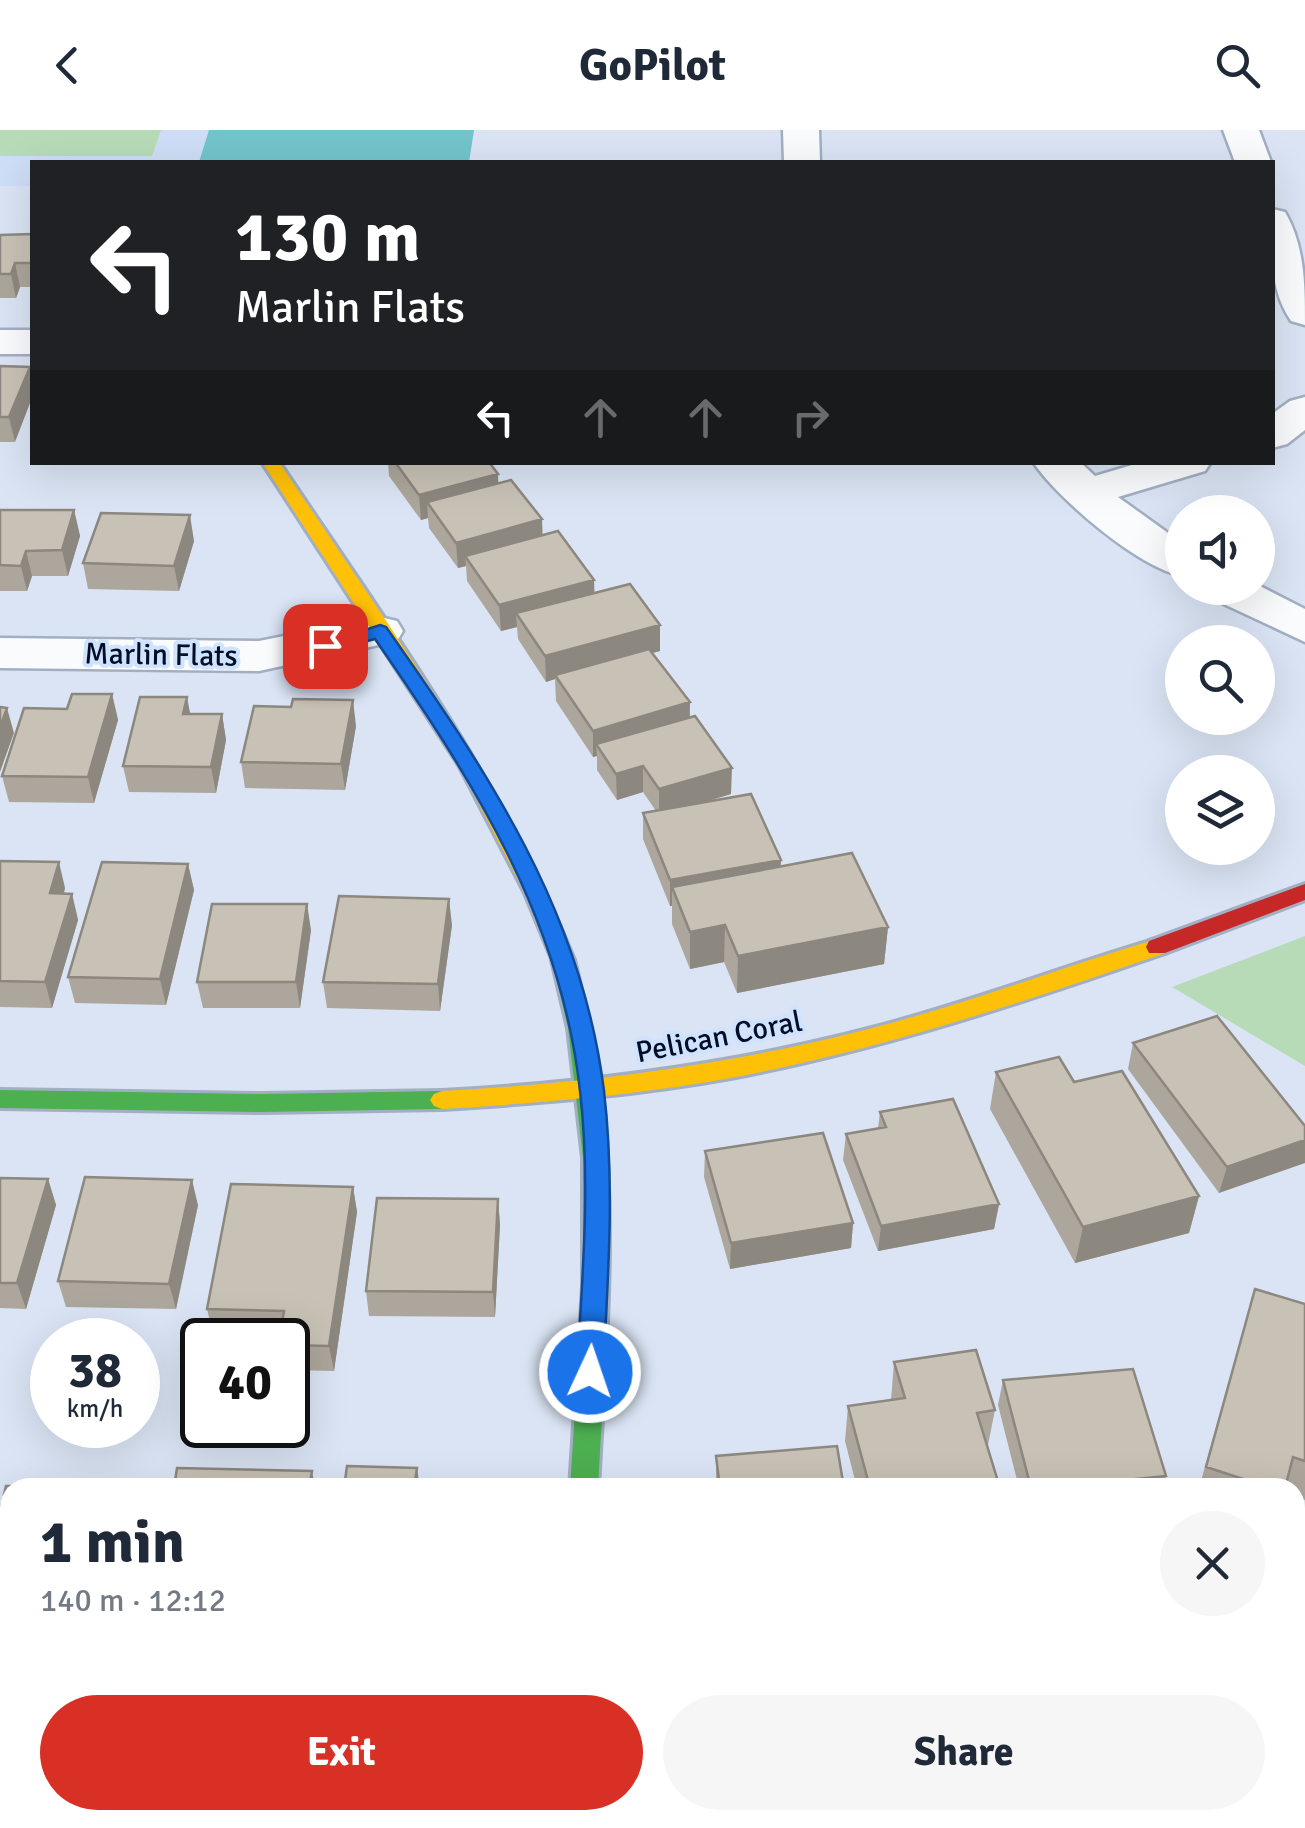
<!DOCTYPE html>
<html lang="en">
<head>
<meta charset="utf-8">
<style>
	body { margin:0; font-family:Signika,sans-serif; background:#f6f6f7; color:#1f2937; height:100vh; display:flex; flex-direction:column; font-size:38px; white-space:nowrap }
	* { box-sizing:border-box; margin:0 }
	p { font-size:32px; color:#747a83 }
	.icon { flex:none; width:55px; height:55px; fill:none; stroke:currentColor; stroke-width:2; stroke-linecap:round; stroke-linejoin:round }
	.map { position:relative; flex:1; overflow:hidden }
	.details { position:absolute; left:0px; top:1348px; width:1305px; height:352px; display:flex; flex-direction:column; background:#fff; border-radius:30px 30px 0 0; box-shadow:0 10px 40px #0002 }
	.details>* { flex:none }
	.hud { position:absolute; left:30px; top:30px; width:1245px; height:305px; border-radius:0px; box-shadow:0 10px 40px #0002; background:#202124; color:#fff; overflow:hidden }
	.tools { position:absolute; left:1165px; top:365px; display:grid; gap:20px }
	.tools a { display:grid; place-items:center; width:110px; height:110px; border-radius:50%; background:#fff; box-shadow:0 10px 40px #0002; font-size:50px }
	.speed { position:absolute; left:30px; top:1188px; display:flex; gap:20px; font-size:50px; font-weight:700; text-align:center }
	.speed>* { display:grid; place-content:center; width:130px; height:130px; border-radius:50%; background:#fff; box-shadow:0 10px 40px #0002; line-height:1 }
	.speed small { font-size:25px; font-weight:400 }
	.speed .limit { border:5px solid #111; border-radius:15px; background:#fff; color:#111 }
	.pin { position:absolute; display:grid; place-items:center; width:85px; height:85px; color:#fff; margin:-42px; border-radius:20px; box-shadow:0 5px 15px #0006 }
	.me { position:absolute; width:110px; margin:-55px; rotate:3deg; stroke-linejoin:round; filter:drop-shadow(0 0 8px #0008) }
	.turn { display:flex; align-items:center; gap:35px; height:210px; padding:0 40px; font-size:45px }
	.turn .icon { width:130px; height:130px; stroke-width:2.5 }
	.turn b { display:block; font-size:70px; line-height:85px }
	.lanes { display:flex; align-items:center; height:95px; padding:0 40px; background:#0003; justify-content:center; gap:50px; direction:ltr }
	.lanes .off { opacity:.35 }
	.round { display:grid; place-items:center; flex:none; width:105px; height:105px; border-radius:52px; background:#f6f6f7 }
	.headline { display:flex; align-items:center; justify-content:space-between; height:170px; padding:0 40px }
	h1 { font-size:60px; font-weight:700; line-height:75px }
	.primary-button { display:flex; gap:20px; margin-top:auto; padding:20px 40px }
	.primary-button a { flex:1; height:115px; border-radius:60px; background:#d93025; color:#fff; font-size:40px; font-weight:700; line-height:115px; text-align:center }
	.primary-button a+a { background:#f6f6f7; color:#1f2937 }
	header { display:flex; justify-content:space-between; align-items:center; height:130px; padding:0 40px; background:#fff; font-size:45px; font-weight:700 }
	.map>svg:first-child { display:block }
</style>
</head>
<body>
<header><svg class="icon" aria-label="back" viewBox="0 0 24 24"><path d="M15 5l-7 7 7 7"/></svg>GoPilot<svg class="icon" aria-label="search" viewBox="0 0 24 24"><circle cx="10" cy="10" r="6"/><path d="M15 15l6 6"/></svg></header>
<div class="map">
<svg width="1305" height="1698" viewBox="0 0 1305 1698">
	<rect width="100%" height="100%" fill="#dae4f4"/>
	<path fill="#cedef6" d="M0,0H474L469,32H32V56H0Z"/>
	<path fill="#b7dbb7" d="M0,0H161L152,26H0Z
		M1305,806V936L1172,857Z"/>
	<path fill="#72c5cb" d="M209,0H474L469,32H199Z"/>
	<g fill="none" stroke-linecap="round" stroke-linejoin="round">
		<g stroke="#a2afc3" stroke-width="5">
			<path id="street" d="M783,0H819L820,32H784Z
				M1223,0H1259L1271,32H1235Z
				M1272,79L1285,82C1305,116 1305,156 1305,195L1291,191C1268,158 1272,117 1272,79Z
				M0,200H32V224H0Z
				M1305,267V300L1287,314L1272,318V284L1290,271Z
				M1033,332H1080L1095,346L1142,332H1211L1205,341L1118,367L1182,413V446C1138,437 1059,370 1033,332Z
				M1258,455L1305,479V512L1211,468L1204,458Z
				M380,487L397,491L403,501L397,511L259,541L0,538V508L259,511Z
				M0,1623H10V1690H22L0,1695Z"/>
		</g>
		<g stroke="#a2afc3" stroke-width="6">
			<path id="fast" d="M563,822L574,830C585,875 596,920 601,966C617,1096 605,1227 598,1358H570L583,1157V1028L568,898L552,830Z
				M0,960L262,964L442,961L450,964L454,970L450,976L442,979L262,982L0,978Z"/>
		</g>
		<g stroke="#a2afc3" stroke-width="6">
			<path id="slow" d="M262,332H279C388,495 500,647 574,830L571,836H555L525,763L459,635Z
				M1157,809L1168,817L1165,823C1024,872 882,919 736,947C639,965 540,973 442,979L434,976L430,970L434,964L442,961C588,953 731,935 872,898C969,873 1062,837 1157,809Z"/>
		</g>
		<g stroke="#a2afc3" stroke-width="6">
			<path id="jam" d="M1305,754V770L1165,823H1149L1146,817L1149,811Z"/>
		</g>
		<use href="#street" fill="#f9fbfd" fill-rule="evenodd"/>
		<use href="#fast" fill="#4caf50" fill-rule="evenodd"/>
		<use href="#slow" fill="#ffc107" fill-rule="evenodd"/>
		<use href="#jam" fill="#c62828" fill-rule="evenodd"/>
	</g>
	<path fill="#aca69c" d="M32,104V157H20L16,168H0V105Z
		M0,236L15,312H0Z
		M388,332H489L498,344V353L543,405L594,450V463L660,495V521L652,523L690,572V588L731,664L702,673L781,736L888,797L884,834L737,863L724,832L690,839L672,794V776H670L643,709V683L656,681L643,662L617,670L597,640V626L593,627L556,571L555,549L546,552L518,509L517,497L501,501L467,451L466,436L458,438L429,398L428,388L421,390L389,346Z
		M0,380H74L80,406L68,446H32L27,461H0Z
		M194,411L179,461L88,459L83,433Z
		M112,564L118,590L94,673L9,672L2,646L67,579Z
		M190,584H222L226,610L216,663L129,662L123,636Z
		M356,596L345,660L245,658L241,632Z
		M0,731L65,758L64,764H72L78,790L52,878L0,877Z
		M188,734L194,760L166,875L75,873L68,847Z
		M452,795L440,881L327,878L323,852Z
		M311,800L300,878H203L197,852Z
		M1133,913L1305,996L1219,1063L1128,939Z
		M996,942L1074,952L1199,1066L1189,1103L1075,1133L990,979Z
		M880,982L999,1074L994,1099L878,1121L843,1030L846,1004L878,998Z
		M705,1021L853,1093L851,1118L730,1139L704,1047Z
		M0,1048L48,1049L56,1075L26,1179L0,1178Z
		M353,1057L357,1082L334,1241L288,1240V1210L280,1206L213,1204L207,1179Z
		M498,1069L500,1095L495,1187L369,1186L366,1161Z
		M198,1075L176,1179L66,1177L58,1151Z
		M1255,1159L1305,1174V1370L1295,1366V1358H1199Z
		M894,1232L995,1280L988,1315L1000,1358H857L845,1311L848,1276L891,1270Z
		M1003,1250L1166,1346L1163,1358H1019L998,1275Z
		M716,1326L844,1358H716Z
		M10,1358V1505H0V1381Z"/>
	<path fill="#8c877f" d="M15,133L20,157L16,168L11,144Z
		M30,237L32,250V268L15,312L9,287Z
		M498,344L499,369L427,372L428,388L421,390L419,365Z
		M74,380L80,406L68,446L62,420Z
		M190,385L194,411L179,461L174,436Z
		M542,389L543,415L465,426L466,436L458,438L456,413Z
		M26,421L32,446L27,461L21,436Z
		M594,450L595,476L516,483L517,497L501,501L499,475Z
		M660,495V521L557,549L555,545V549L546,552L545,526Z
		M112,564L118,590L94,673L88,647Z
		M187,567L192,593L183,584Z
		M353,570L356,596L345,660L341,634Z
		M690,572L689,598L596,614L597,626L593,627V601Z
		M7,578L14,603L0,642V597Z
		M222,584L226,610L216,663L211,637Z
		M643,636V662L617,670L616,644Z
		M732,638L731,664L659,685V659Z
		M781,730L780,756L672,757V776H670V750Z
		M59,732L65,758L56,790L50,763Z
		M188,734L194,760L166,875L160,849Z
		M72,764L78,790L52,878L45,852Z
		M449,769L452,795L440,881L438,854Z
		M307,774L311,800L300,878L296,852Z
		M725,795L724,832L690,839V802Z
		M888,797L884,834L737,863L738,826Z
		M1305,1010V1033L1219,1063L1227,1037Z
		M48,1049L56,1075L26,1179L17,1153Z
		M192,1050L198,1075L176,1179L169,1154Z
		M353,1057L357,1082L334,1241L329,1216Z
		M1199,1066L1189,1103L1075,1133L1083,1097Z
		M498,1069L500,1095L495,1187L493,1162Z
		M999,1074L994,1099L878,1121L881,1096Z
		M853,1093L851,1118L730,1139L731,1113Z
		M417,1338L420,1358H414Z
		M312,1341L315,1358H309Z"/>
	<path fill="#c8c1b5" stroke="#8c877f" stroke-width="2.5" d="M32,104V133H15L11,144H0V105Z
		M0,236L30,237L9,287H0Z
		M395,332H489L498,344L419,365Z
		M511,350L542,389L456,413L427,372Z
		M0,380H74L62,420L26,421L21,436L0,435Z
		M101,383L190,385L174,436L83,433Z
		M558,401L594,450L499,475L465,426Z
		M630,454L660,495L545,526L516,483Z
		M649,519L690,572L593,601L555,545Z
		M72,564H112L88,647L2,646L24,578L67,579Z
		M140,567H187L183,584H222L211,637L123,636Z
		M293,569L353,570L341,634L241,632L254,576L291,577Z
		M0,577L7,578L0,597Z
		M695,586L732,638L659,659L643,636L616,644L596,614Z
		M751,664L781,730L670,750L643,683Z
		M852,723L888,797L738,826L725,795L690,802L672,757Z
		M0,731L59,732L50,763L72,764L45,852L0,851Z
		M102,732L188,734L160,849L68,847Z
		M339,766L449,769L438,854L323,852Z
		M212,774H307L296,852H197Z
		M1217,886L1305,996V1010L1227,1037L1133,913Z
		M1059,927L1074,952L1122,941L1199,1066L1083,1097L996,942Z
		M953,969L999,1074L881,1096L846,1004L886,997L880,982Z
		M823,1003L853,1093L731,1113L705,1021Z
		M85,1047L192,1050L169,1154L58,1151Z
		M0,1048L48,1049L17,1153H0Z
		M231,1054L353,1057L329,1216L288,1215V1210H279L284,1181L207,1179Z
		M377,1068L498,1069L493,1162L366,1161Z
		M1255,1159L1305,1174V1331L1293,1327L1285,1358H1271L1206,1337Z
		M976,1220L995,1280L977,1283L1000,1358H870L848,1276L905,1268L894,1232Z
		M1133,1239L1166,1346L1047,1358H1031L1003,1250Z
		M837,1316L844,1358H720L716,1326Z
		M347,1336L417,1338L414,1358H344Z
		M177,1338L312,1341L309,1358H174Z
		M6,1356H142L10,1358V1482H0V1381Z"/>
	<path fill="#1a73e8" stroke="#114b97" stroke-width="2.5" d="M380,495L386,497C487,641 582,781 604,961C615,1054 608,1149 603,1242L599,1250H581L577,1242C582,1149 591,1054 580,961C561,787 472,649 375,509L325,522L315,516Z"/>
	<g text-anchor="middle" dominant-baseline="central" stroke-width="8" stroke-linejoin="round" paint-order="stroke">
		<g font-size="30" fill="#010e25" stroke="#cfe2fe">
			<text transform="translate(161 525) rotate(1)">Marlin Flats</text>
			<text transform="translate(719 907) rotate(-11)">Pelican Coral</text>
		</g>
	</g>
</svg>
<div class="tools">
<a><svg class="icon" aria-label="sound" viewBox="0 0 24 24"><path d="M4 9h4l5-4v14l-5-4H4zM17 9q2 3 0 6"/></svg></a>
<a><svg class="icon" aria-label="search" viewBox="0 0 24 24"><circle cx="10" cy="10" r="6"/><path d="M15 15l6 6"/></svg></a>
<a><svg class="icon" aria-label="layers" viewBox="0 0 24 24"><path d="M12 4l9 5-9 5-9-5zM3 14l9 5 9-5"/></svg></a>
</div>
<div class="speed"><div>38<small>km/h</small></div><div class="limit">40</div></div>
<div class="pin" style="left:325px;top:516px;background:#d93025"><svg class="icon" aria-label="arrive" viewBox="0 0 24 24"><path d="M6 21V4h12l-3 4 3 4H6"/></svg></div>
<svg class="me" style="left:590px;top:1242px" viewBox="-20 -20 40 40"><circle r="17" fill="#1a73e8" stroke="#fff" stroke-width="3"/><path d="M0-11L8 9 0 5-8 9z" fill="#fff"/></svg>
<div class="hud">
<div class="turn"><svg class="icon" aria-label="left" viewBox="0 0 24 24"><path d="M17 20v-9H6M10 6l-5 5 5 5"/></svg><div><b>130 m</b>Marlin Flats</div></div>
<div class="lanes"><svg class="icon" aria-label="left" viewBox="0 0 24 24"><path d="M17 20v-9H6M10 6l-5 5 5 5"/></svg><svg class="icon off" aria-label="ahead" viewBox="0 0 24 24"><path d="M12 20V5M6 11l6-6 6 6"/></svg><svg class="icon off" aria-label="ahead" viewBox="0 0 24 24"><path d="M12 20V5M6 11l6-6 6 6"/></svg><svg class="icon off" aria-label="right" viewBox="0 0 24 24"><path d="M7 20v-9h11M14 6l5 5-5 5"/></svg></div>
</div>
<section class="details">
<div class="headline"><div><h1>1 min</h1><p>140 m · 12:12</p></div><a class="round"><svg class="icon" aria-label="close" viewBox="0 0 24 24"><path d="M6 6l12 12M18 6L6 18"/></svg></a></div>
<div class="primary-button"><a>Exit</a><a>Share</a></div>
</section>
</div>
</body>
</html>
